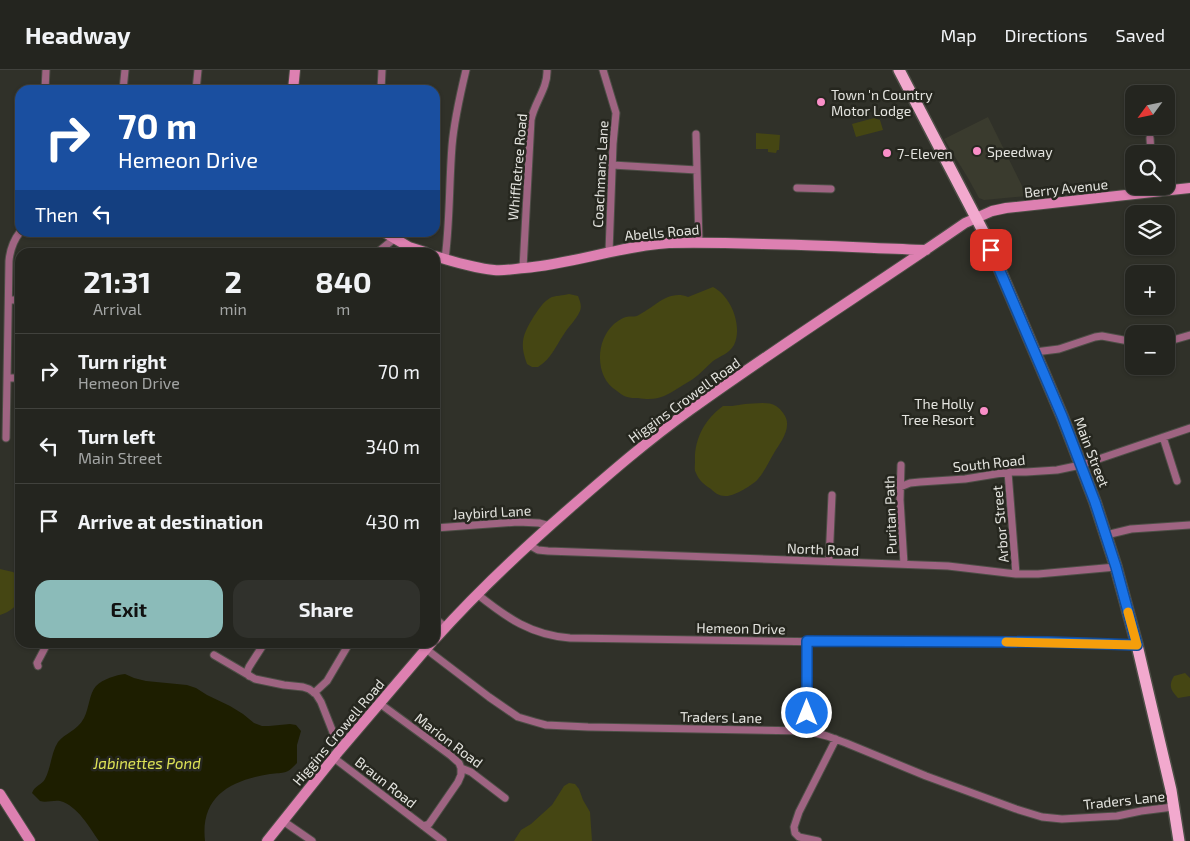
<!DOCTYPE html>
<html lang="en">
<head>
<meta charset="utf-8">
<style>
	body { margin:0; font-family:"Exo 2",sans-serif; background:#30312c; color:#f1f3f6; height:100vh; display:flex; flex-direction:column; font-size:19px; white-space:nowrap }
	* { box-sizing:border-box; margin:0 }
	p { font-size:16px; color:#a3a5a4 }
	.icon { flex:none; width:28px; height:28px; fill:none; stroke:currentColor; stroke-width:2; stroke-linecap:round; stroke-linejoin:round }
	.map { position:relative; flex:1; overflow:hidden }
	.side { position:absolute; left:15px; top:178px; width:425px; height:400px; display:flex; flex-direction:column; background:#24251f; border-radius:15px; box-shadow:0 1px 4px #0004,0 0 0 1px #41423d }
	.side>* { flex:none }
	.banner { position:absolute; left:15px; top:15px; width:425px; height:152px; border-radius:15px; box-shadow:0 1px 4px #0004,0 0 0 1px #41423d; background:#1a4fa0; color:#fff; overflow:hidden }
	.needle { width:32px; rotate:237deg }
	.controls { position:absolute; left:1125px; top:15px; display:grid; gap:10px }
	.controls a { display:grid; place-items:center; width:50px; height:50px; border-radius:10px; background:#24251f; box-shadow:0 1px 4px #0004,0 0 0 1px #41423d; font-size:25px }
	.pin { position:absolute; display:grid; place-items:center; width:42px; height:42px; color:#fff; margin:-21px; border-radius:10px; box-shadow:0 2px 8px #0006 }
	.me { position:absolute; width:55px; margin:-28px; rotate:0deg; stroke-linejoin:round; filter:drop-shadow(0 0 4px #0008) }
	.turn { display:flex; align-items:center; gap:18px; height:105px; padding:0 20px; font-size:22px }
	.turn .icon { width:65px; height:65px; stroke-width:2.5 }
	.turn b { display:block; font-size:35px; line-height:42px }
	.then { display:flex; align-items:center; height:48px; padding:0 20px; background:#0003; gap:10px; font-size:19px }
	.eta { display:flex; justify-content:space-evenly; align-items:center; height:85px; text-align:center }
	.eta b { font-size:30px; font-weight:700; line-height:35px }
	.action { display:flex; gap:10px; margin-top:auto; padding:10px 20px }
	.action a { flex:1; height:58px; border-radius:15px; background:#8bbbb9; color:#111; font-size:20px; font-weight:700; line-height:58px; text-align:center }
	.action a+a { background:#30312c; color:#f1f3f6 }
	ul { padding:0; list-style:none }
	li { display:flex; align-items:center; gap:15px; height:75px; padding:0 20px; border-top:1px solid #41423d }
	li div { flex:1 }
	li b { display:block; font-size:19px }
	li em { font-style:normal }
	header { display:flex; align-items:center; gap:30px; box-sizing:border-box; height:70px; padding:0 25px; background:#24251f; border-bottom:1px solid #41423d }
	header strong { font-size:24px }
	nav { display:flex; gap:28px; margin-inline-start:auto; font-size:18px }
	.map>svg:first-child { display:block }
</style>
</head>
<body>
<header>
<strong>Headway</strong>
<nav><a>Map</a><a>Directions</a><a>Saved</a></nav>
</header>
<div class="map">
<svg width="1190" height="771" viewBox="0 0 1190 771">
	<rect width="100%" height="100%" fill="#303129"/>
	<path fill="#3a3b2e" d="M988,47L1027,126L984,130L979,128L968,108L944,69Z"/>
	<path fill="#454613" d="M874,48L880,50L883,60L856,67L852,54Z
		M756,63L780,65L779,80H777L776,83L768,82V79H756Z
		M713,217C731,226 743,256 734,275C729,284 720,286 713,291C706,297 700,304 693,309C689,312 684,314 680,317C664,327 657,331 638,328C634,328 630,328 627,327C623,326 620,323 617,321C595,308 595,272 613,255C616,252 622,248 626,247C630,246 633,247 637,246C654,238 668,219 688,227Z
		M569,224L578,226C580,231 582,236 580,241C576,250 569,256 564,264C555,277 552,288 538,297H532L527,294C519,273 523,264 534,246C539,239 543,232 550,228C555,225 563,226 569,224Z
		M745,334C754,334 768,331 776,336C782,340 788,348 787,355C787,364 779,375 774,383C769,391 765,401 758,409C753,415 733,427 725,426C719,426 715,423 711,419C705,415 699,411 696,403C694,400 695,395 695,392C694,369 705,349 723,336H732Z
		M0,499L13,502L20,507C20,527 21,538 0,545Z
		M1185,603L1190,608V626L1178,628C1171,620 1168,616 1174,606Z
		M569,713L575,714L579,719L583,730L590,742L592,771H514L521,760L531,754L552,735L564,716Z"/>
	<path fill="#1d1e00" d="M125,604L134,608L146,611L187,615L196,618L207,625L230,636L243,644L254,653L262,656H269L290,654L296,655L301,661L297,675V693C286,705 285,702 270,704C231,710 200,726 205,771H99C89,757 78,736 60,731C53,730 46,733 40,731L32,723C35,715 42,715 45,709C51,698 51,683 58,672C65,663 77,661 84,648C89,639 89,624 96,616C103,609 116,605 125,604Z"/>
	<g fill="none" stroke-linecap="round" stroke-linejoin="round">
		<g stroke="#4d4e46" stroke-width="9">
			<path id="street" d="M603,0L616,43L613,74L609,182
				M45,20L46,0
				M123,20L125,0
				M196,20L198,0
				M381,20L382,0
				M696,64L699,172
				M1150,68L1151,84
				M612,95L697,100
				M797,118L831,119
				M378,182L395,168
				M445,189C450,152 449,114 452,76C454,51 460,25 466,0
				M523,198L531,50C534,33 548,18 547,0
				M9,230H20
				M1166,272L1190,265
				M1035,282L1059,279L1095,267L1102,266L1134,272
				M7,308H20
				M1163,367L1177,411
				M6,368L9,191C10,180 13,171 20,162
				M901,395L900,430L904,494
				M1008,402L1016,504
				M900,417L910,413L920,412L965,409L1008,402H1026L1057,400L1081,395L1190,358
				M435,458L518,452L539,453L550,456
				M1106,465L1131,459L1190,455
				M529,475L538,480L548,481L948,496L1016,504H1038L1116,497
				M829,491L832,425
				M477,524C507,548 531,565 570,568L829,572H1048L1137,575
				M435,549L446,557
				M426,579L489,627L518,647L535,652L546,655L588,657L807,661L827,666L846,673L926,706L1016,739L1042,747L1062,749L1117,746L1141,741L1173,737
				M214,585L255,609L284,615L303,617L309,619L316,624L321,632L336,670L339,681
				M38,596L37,593L48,572
				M249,606L247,602L249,597L265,572
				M314,623L327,611L350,572
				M379,633L450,685L459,693L461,698L471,702L505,728
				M807,661V571
				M334,688L443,771
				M283,751L312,771
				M423,756L429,754L458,712L461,705V698
				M818,771L799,767L795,763L794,757L799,742L836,669"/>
		</g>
		<g stroke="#4d4e46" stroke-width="12">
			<path id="secondary" d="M293,20L295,0
				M384,162L409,177L425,182
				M435,186C454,192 474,198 494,200C504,201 514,199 524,198C573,194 619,176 669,173C700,172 732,173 763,174C817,175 871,178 926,180
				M435,569C477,522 523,479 570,438C609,404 648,370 690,340C780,275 874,216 965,153L992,141L1006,138L1190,118
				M0,724L30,771
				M267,771L339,681L432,572"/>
		</g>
		<g stroke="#4d4e46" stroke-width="14">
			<path id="primary" d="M899,0L985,165L1062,346L1095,432L1116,497L1137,575L1171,720L1179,771"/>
		</g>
		<use href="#street" stroke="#9f6482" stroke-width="7"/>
		<use href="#secondary" stroke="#dd80b1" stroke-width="10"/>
		<use href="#primary" stroke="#f2a9ce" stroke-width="11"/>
	</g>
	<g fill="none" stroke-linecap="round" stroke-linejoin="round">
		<g stroke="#114b97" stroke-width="12">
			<path id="route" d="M807,643V571L1048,572L1137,575L1116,497L1095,432L1062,346L991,180"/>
		</g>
		<use href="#route" stroke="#1a73e8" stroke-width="9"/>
		<path stroke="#f59e0b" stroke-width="9" d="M1006,572L1137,575L1128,542"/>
	</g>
	<g fill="#fa8fc8" stroke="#26271f" stroke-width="2">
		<circle cx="821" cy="32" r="5"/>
		<circle cx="977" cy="81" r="5"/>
		<circle cx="887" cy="83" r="5"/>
		<circle cx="984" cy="341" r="5"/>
	</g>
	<g text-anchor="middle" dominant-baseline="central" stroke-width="5" stroke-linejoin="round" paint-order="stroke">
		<g font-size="14" fill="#e4e4df" stroke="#26271f" text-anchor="start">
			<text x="831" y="24">Town 'n Country<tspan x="831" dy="16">Motor Lodge</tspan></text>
			<text x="987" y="81">Speedway</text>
			<text x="897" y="83">7-Eleven</text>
			<text x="974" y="333" text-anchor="end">The Holly<tspan x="974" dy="16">Tree Resort</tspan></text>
		</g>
		<g font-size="14" fill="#e4e4df" stroke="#26271f">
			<text transform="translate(517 97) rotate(-85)">Whiffletree Road</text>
			<text transform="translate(600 104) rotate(-87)">Coachmans Lane</text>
			<text transform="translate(1066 118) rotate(-6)">Berry Avenue</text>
			<text transform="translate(662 162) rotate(-5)">Abells Road</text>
			<text transform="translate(684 330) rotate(-36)">Higgins Crowell Road</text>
			<text transform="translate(1092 382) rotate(69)">Main Street</text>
			<text transform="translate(989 393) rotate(-6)">South Road</text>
			<text transform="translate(492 442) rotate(-3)">Jaybird Lane</text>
			<text transform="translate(890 445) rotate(-92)">Puritan Path</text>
			<text transform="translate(1000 454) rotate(-95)">Arbor Street</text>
			<text transform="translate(823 479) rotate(2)">North Road</text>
			<text transform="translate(741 558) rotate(1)">Hemeon Drive</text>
			<text transform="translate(721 647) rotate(1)">Traders Lane</text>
			<text transform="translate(338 662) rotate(-50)">Higgins Crowell Road</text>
			<text transform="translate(449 670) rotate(37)">Marion Road</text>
			<text transform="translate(386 712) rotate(38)">Braun Road</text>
			<text transform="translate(1124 730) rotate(-6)">Traders Lane</text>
		</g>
		<g font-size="15" font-style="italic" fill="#dde256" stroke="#26271f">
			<text x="147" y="693">Jabinettes Pond</text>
		</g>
	</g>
</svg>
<div class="controls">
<a><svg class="needle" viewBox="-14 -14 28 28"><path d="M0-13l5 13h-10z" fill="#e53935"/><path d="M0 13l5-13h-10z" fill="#a3a5a4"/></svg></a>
<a><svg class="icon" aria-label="search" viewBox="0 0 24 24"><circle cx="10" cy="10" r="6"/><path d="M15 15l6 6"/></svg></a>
<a><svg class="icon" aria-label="layers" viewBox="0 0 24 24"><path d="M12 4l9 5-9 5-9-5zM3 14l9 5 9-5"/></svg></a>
<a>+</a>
<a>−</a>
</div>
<div class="pin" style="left:991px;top:180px;background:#d93025"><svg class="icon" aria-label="arrive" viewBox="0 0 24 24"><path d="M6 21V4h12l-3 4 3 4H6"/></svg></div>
<svg class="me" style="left:807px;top:643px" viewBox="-20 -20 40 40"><circle r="17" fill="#1a73e8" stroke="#fff" stroke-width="3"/><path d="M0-11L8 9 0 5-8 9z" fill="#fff"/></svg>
<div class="banner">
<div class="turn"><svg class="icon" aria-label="right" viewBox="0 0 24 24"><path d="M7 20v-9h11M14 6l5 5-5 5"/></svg><div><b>70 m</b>Hemeon Drive</div></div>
<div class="then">Then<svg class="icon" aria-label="left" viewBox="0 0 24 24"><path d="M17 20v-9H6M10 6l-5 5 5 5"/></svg></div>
</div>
<section class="side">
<div class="eta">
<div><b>21:31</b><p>Arrival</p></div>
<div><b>2</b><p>min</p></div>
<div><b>840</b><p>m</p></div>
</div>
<ul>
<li><svg class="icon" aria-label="right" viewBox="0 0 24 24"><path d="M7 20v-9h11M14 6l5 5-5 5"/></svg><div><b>Turn right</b><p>Hemeon Drive</p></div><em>70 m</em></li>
<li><svg class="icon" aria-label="left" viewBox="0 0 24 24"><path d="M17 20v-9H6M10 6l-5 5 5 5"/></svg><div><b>Turn left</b><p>Main Street</p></div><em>340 m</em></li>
<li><svg class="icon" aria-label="arrive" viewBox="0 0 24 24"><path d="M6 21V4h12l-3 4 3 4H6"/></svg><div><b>Arrive at destination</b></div><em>430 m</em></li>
</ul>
<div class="action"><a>Exit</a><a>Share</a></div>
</section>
</div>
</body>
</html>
